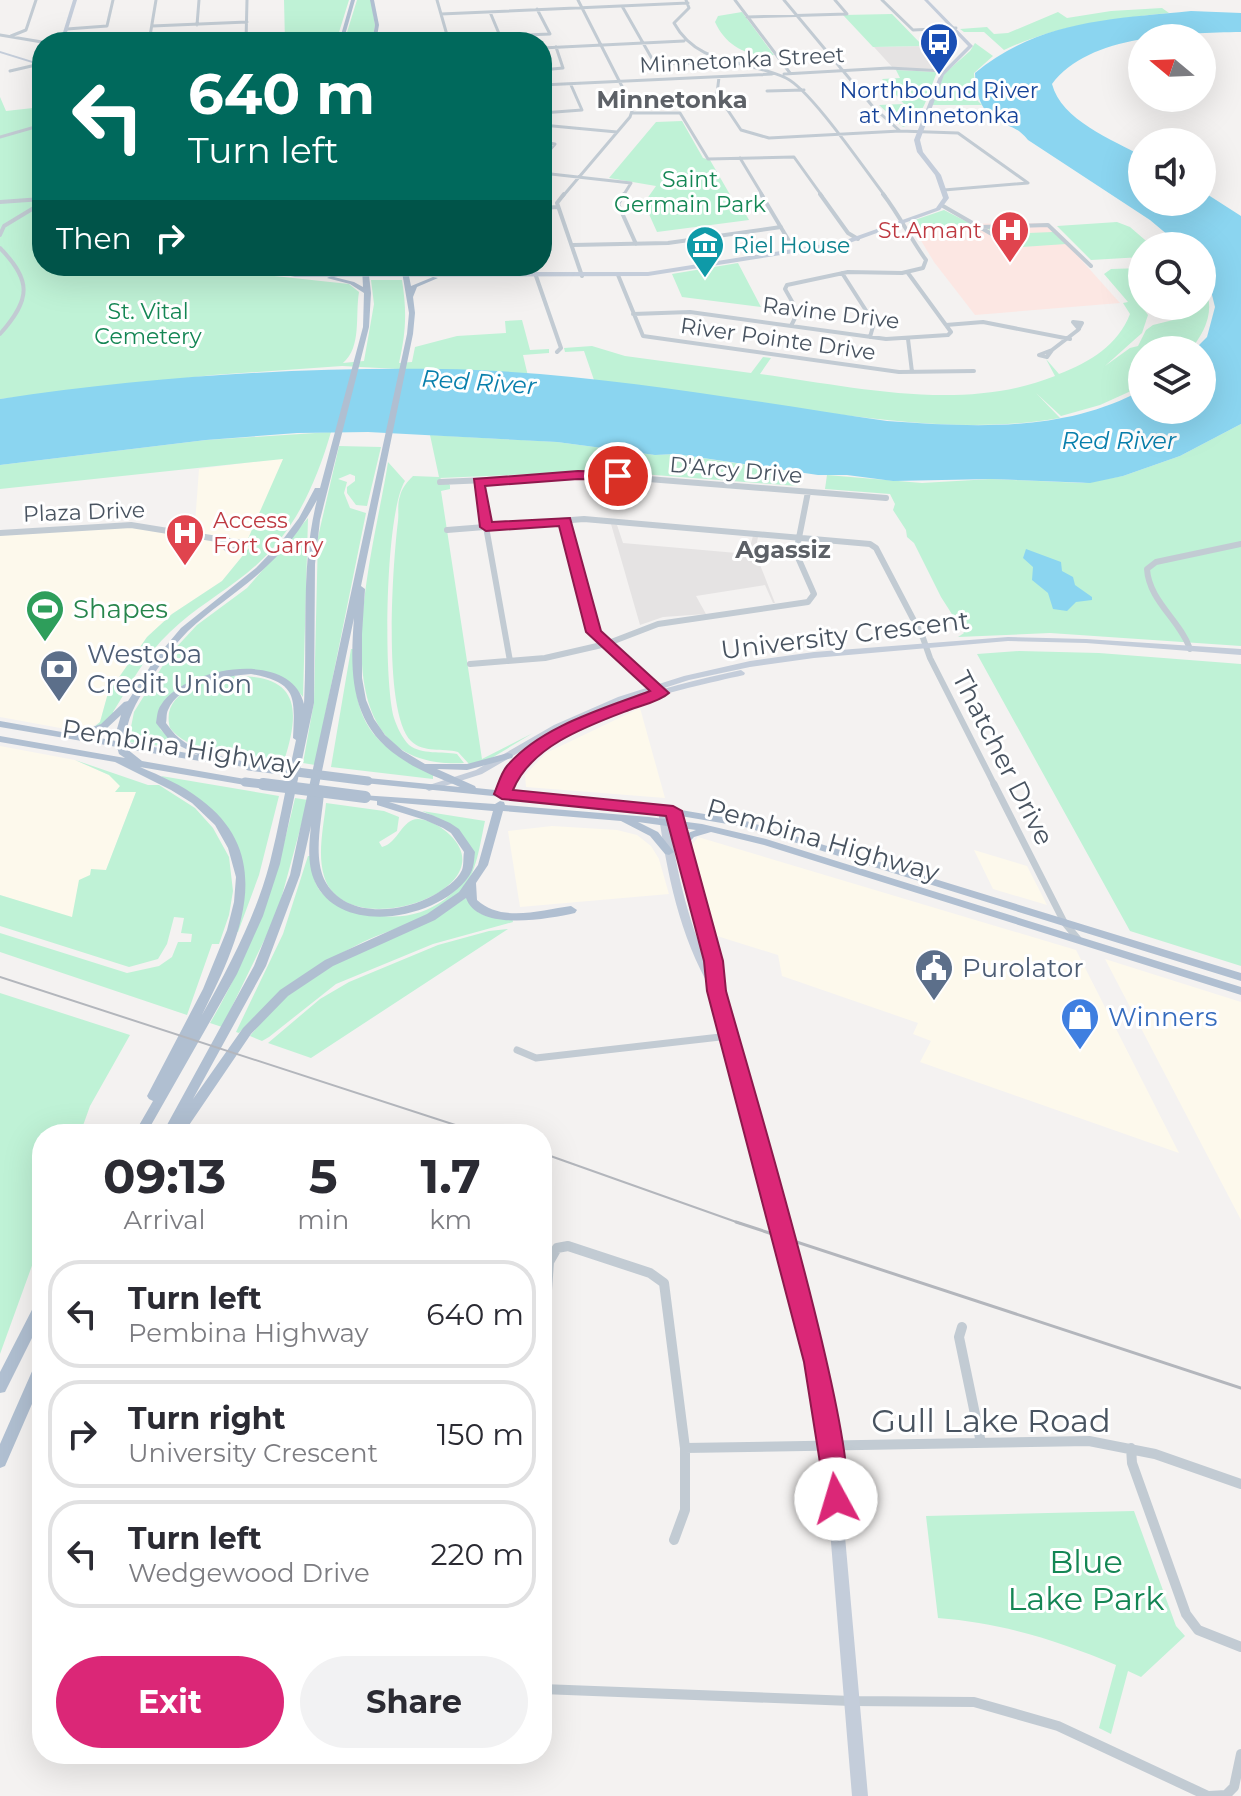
<!DOCTYPE html>
<html lang="en">
<head>
<meta charset="utf-8">
<style>
	body { margin:0; font-family:Montserrat,sans-serif; background:#f2f2f3; color:#2b2b33; height:100vh; display:flex; flex-direction:column; font-size:30px; white-space:nowrap }
	* { box-sizing:border-box; margin:0 }
	p { font-size:26px; color:#7c7c81 }
	.icon { flex:none; width:44px; height:44px; fill:none; stroke:currentColor; stroke-width:2; stroke-linecap:round; stroke-linejoin:round }
	.map { position:relative; flex:1; overflow:hidden }
	.side { position:absolute; left:32px; top:1124px; width:520px; height:640px; display:flex; flex-direction:column; background:#fff; border-radius:32px; box-shadow:0 8px 32px #0002 }
	.side>* { flex:none }
	.banner { position:absolute; left:32px; top:32px; width:520px; height:244px; border-radius:32px; box-shadow:0 8px 32px #0002; background:#00695c; color:#fff; overflow:hidden }
	.needle { width:52px; rotate:289deg }
	.buttons { position:absolute; left:1128px; top:24px; display:grid; gap:16px }
	.buttons a { display:grid; place-items:center; width:88px; height:88px; border-radius:50%; background:#fff; box-shadow:0 8px 32px #0002; font-size:40px }
	.pin { position:absolute; display:grid; place-items:center; width:68px; height:68px; color:#fff; margin:-34px; border:4px solid #fff; border-radius:50%; box-shadow:0 2px 8px #0007 }
	.me { position:absolute; width:88px; margin:-44px; rotate:354deg; stroke-linejoin:round; filter:drop-shadow(0 0 6px #0008) }
	.turn { display:flex; align-items:center; gap:28px; height:168px; padding:0 24px; font-size:36px }
	.turn .icon { width:104px; height:104px; stroke-width:2.5 }
	.turn b { display:block; font-size:56px; line-height:68px }
	.then { display:flex; align-items:center; height:76px; padding:0 24px; background:#0003; gap:16px; font-size:30px }
	.eta { display:flex; justify-content:space-evenly; align-items:center; height:136px; text-align:center }
	.eta b { font-size:48px; font-weight:700; line-height:56px }
	.cta { display:flex; gap:16px; margin-top:auto; padding:16px 24px }
	.cta a { flex:1; height:92px; border-radius:48px; background:#db2777; color:#fff; font-size:32px; font-weight:700; line-height:92px; text-align:center }
	.cta a+a { background:#f2f2f3; color:#2b2b33 }
	ul { padding:0; list-style:none }
	li { display:flex; align-items:center; gap:24px; height:108px; margin:0 16px 12px; padding:0 8px; border:4px solid #e1e1e2; border-radius:32px }
	li div { flex:1 }
	li b { display:block; font-size:30px }
	li em { font-style:normal }
	.map>svg:first-child { display:block }
</style>
</head>
<body>
<div class="map">
<svg width="1241" height="1796" viewBox="0 0 1241 1796">
	<rect width="100%" height="100%" fill="#f4f2f1"/>
	<path fill="#fdf9ec" d="M284,458L249,548L222,581L172,614L147,637L108,693L100,722L89,728L71,730L0,717V533L113,525L186,533L195,524L199,469Z
		M640,708L665,798L526,787L525,775L546,753Z
		M0,746L75,760L111,776L121,786L116,791L136,792L106,870L79,881L73,918L0,895Z
		M552,826L617,830L637,835L651,846L659,859L669,894L520,907L508,831Z
		M698,837L1076,950L1179,1153L920,1062L931,1041L913,1034L918,1023L782,976L778,955L717,936L692,845Z
		M974,850L1027,866L1047,905L993,889Z
		M1105,959L1241,1002V1220Z"/>
	<path fill="#e5e3e3" d="M925,46L946,65L943,70L893,68L874,47Z
		M611,524L617,525L623,543L748,554L753,536L758,537L755,552L775,603H773L765,585L696,596L706,614L663,617L640,625Z"/>
	<path fill="#fce7e3" d="M1048,223L1120,303L975,315L934,262L911,224Z"/>
	<path fill="#bff2d6" d="M284,0H349L336,42H285Z
		M357,0H371L375,25L372,42H344Z
		M1162,8L1169,13C1112,19 1057,25 1004,50L984,32H964L960,29L987,27L994,34L1008,33L1058,12L1067,18L1111,11Z
		M742,12L774,55C747,57 726,46 715,22L718,16Z
		M892,14L923,46L873,47L843,15Z
		M975,43L993,56L974,73L976,99L982,105H932L944,74L970,51Z
		M896,70L937,72C929,91 923,121 903,127L879,105L904,104L882,79L900,78Z
		M0,97L6,111L42,107V266H235L265,275L349,284L359,292C355,315 362,347 343,363L364,361L374,304L371,280H402C407,312 406,332 399,363L412,362L415,347L457,336L506,333L505,321L522,320L530,350L549,349V353L523,355L528,376L342,366L213,375L0,399Z
		M682,121L703,158L710,160L740,212L745,213L749,220L657,232L644,203L656,186L609,178L656,122Z
		M944,210L977,227L925,229L928,235L912,236L909,222Z
		M1117,222L1130,227L1152,246H1142V257L1091,260L1057,226Z
		M986,228H997L1000,234L1053,232L1066,244L1022,247Z
		M738,263L761,307L682,297L672,274Z
		M1142,268V302L1139,303L1148,315L1142,333L1105,366L1130,348L1138,346L1146,330L1153,325L1181,318L1174,314L1179,307L1202,306L1203,286C1217,307 1205,333 1190,350H1142V386L1100,405L1061,416L1036,393L1060,418C975,433 890,421 805,410C736,400 667,391 598,382L594,380L584,351L565,352L564,348L592,346L625,356L751,373L763,357L771,358L760,374C856,387 962,413 1055,376L1046,359L1059,374C1090,362 1118,345 1130,314L1123,303L1128,302L1104,274L1111,269Z
		M1241,424V646L1050,633L958,637L964,633L941,597L914,543L907,537L906,530L893,510L895,504L890,494L825,489L827,475L922,483L991,479L1083,483L1123,476L1180,456Z
		M331,432C315,487 292,537 247,573C221,594 195,608 170,632C146,654 130,685 113,712L114,714L105,723L93,728L100,722L108,693L147,637L172,614L222,581L249,548L247,541L283,459L0,489V465L206,440Z
		M430,435L557,442L655,455L676,454L799,473L797,486L603,471L440,478L450,485V489L441,491L482,759L533,733L490,759L469,764L458,752C443,748 423,753 411,741C382,712 393,561 398,521C399,513 397,504 400,496C402,488 407,482 413,476L439,477Z
		M339,446L381,447L367,506L356,505L347,493V487L355,481V476L350,474L338,479L347,482L344,493L350,508L366,513L315,765L303,763L314,702L318,537Z
		M388,462L405,481C385,513 383,679 394,718C397,727 402,738 409,745C422,755 442,751 457,754L464,763C306,771 374,556 388,462Z
		M308,518L303,697C275,657 189,667 162,705L160,729L178,746L175,748L186,749L128,742L134,712L170,654L197,625L247,588Z
		M351,649H354C353,721 368,743 433,774V779L331,767Z
		M1019,651L1099,653L1241,664V966L1130,931L977,654Z
		M231,676C297,674 302,705 284,761C250,756 193,757 170,728C160,692 205,681 231,676Z
		M75,760L148,785H159L195,808L213,828L229,857L233,891L229,915L219,944H212L187,1015L0,952V933L127,973L159,966L172,957L178,942H191L192,934L181,933L184,918L174,917L167,944L158,959L129,967L0,926V895L72,917L79,880L90,875L91,869L106,870L136,792H115L120,786L109,775Z
		M161,776L279,796L259,875L238,932H235L244,894L229,833Z
		M295,798L308,800L277,914L222,1027L210,1023C252,952 277,878 295,798Z
		M326,803L384,811L399,817L397,831L379,842L382,847C398,843 402,819 418,819C429,819 443,828 450,835C508,891 344,946 324,876C317,853 324,825 326,803Z
		M422,811L485,821C480,843 477,874 461,891C437,918 395,927 363,942C316,965 274,994 239,1033L236,1032L283,934L308,856H312C313,866 312,877 317,886C325,901 338,903 353,907C363,910 373,915 383,916C424,921 465,895 472,856L438,818Z
		M467,897C474,917 494,919 512,918L513,922L433,944L336,984L269,1037L262,1041L250,1036C269,1013 291,989 318,973C366,944 421,930 467,897Z
		M534,926L508,929L311,1058L268,1043L320,999L349,982L438,945L489,931Z
		M0,993L130,1035L90,1106L80,1134H42V1238L0,1354Z
		M1134,1511L1176,1626L1185,1636L1141,1677L1128,1671L1111,1734L1099,1728L1116,1665C1057,1640 1002,1623 938,1618L926,1516Z"/>
	<path fill="#8bd5f0" d="M1191,11L1241,13V32C1183,33 1089,34 1052,84C1061,120 1113,140 1142,156V202H1202V191L1241,216V424L1180,456L1123,476L1090,483L991,479L893,481L847,475H818L676,454L655,455L557,442L368,432L297,433L206,440L0,465V399C146,377 294,367 441,369C588,371 742,400 887,421C973,427 1063,433 1142,390V410H1202V350H1194L1207,337L1215,307L1209,283L1202,272V246H1181L1150,220L1028,140C1019,129 1014,128 1001,123C980,113 976,93 975,73C1039,20 1112,19 1191,11Z
		M1026,549L1061,562L1062,571L1073,577L1075,585L1092,597V600L1076,602L1067,611L1053,609L1048,593L1032,580L1033,567L1023,558Z"/>
	<g fill="none" stroke-linecap="round" stroke-linejoin="round">
		<path stroke="#c2cbd3" stroke-width="3" d="M437,0L449,42
			M686,0L689,8L674,23C698,67 746,59 786,78C811,90 865,170 885,196
			M735,0L790,73
			M784,0L874,108L900,131
			M882,0L913,30L956,28
			M622,6L655,64L706,63L718,59
			M490,12L500,36L550,34L537,9
			M441,14L688,3
			M747,17L847,14L835,0
			M197,25L199,0
			M152,26L247,22
			M67,29L107,26L113,0
			M0,35L42,42
			M11,36L26,30L36,0
			M51,42H104
			M149,42L156,0
			M195,42L196,38
			M246,42L247,0
			M542,48L684,41
			M542,70L563,68L556,47
			M10,71L40,64
			M784,74L889,68L944,71
			M719,77L717,94L741,130L769,138L900,131L958,133L1028,183L944,190
			M542,85L772,74
			M767,91L804,90
			M542,113L582,110L571,85
			M632,113H680L708,159L794,157L822,196
			M926,113L944,115
			M542,125L617,132
			M0,137L42,125
			M542,142L555,144L542,159
			M740,158L763,196
			M542,173L631,183L623,196
			M563,196L630,117L633,108L578,0"/>
		<path stroke="#c2cbd3" stroke-width="4" d="M564,194L557,203L582,276
			M624,194L618,204L636,244
			M761,194L795,251
			M820,194L848,233L858,239
			M0,202L42,199
			M943,206L1009,244L999,246L995,237
			M542,208L558,207
			M980,227L1048,225L1091,266
			M0,235L4,226L42,203
			M573,245L668,243L781,227
			M0,248C32,281 31,299 0,334
			M842,273L874,323L870,337
			M618,275L643,336L899,372L974,371
			M536,276L561,348L557,352
			M633,314L690,312L886,339L948,335L951,332L908,273
			M946,325L983,322L1070,339
			M791,326L798,312L785,289L787,285L848,272L902,273L923,268L926,260C910,238 900,216 883,194
			M908,339L912,372
			M1052,350L1047,357L1039,355Z
			M1052,350L1078,330L1082,323L1073,322L1079,329"/>
		<path stroke="#c2cbd3" stroke-width="6" d="M440,482L598,475L886,498
			M478,482L510,661
			M565,521L594,632L661,693
			M447,530L584,519L870,544L876,548L923,638L930,658L995,786
			M0,533L131,525L242,543
			M217,540L230,551L240,548L242,543
			M1190,649C1180,620 1149,601 1147,569L1156,562L1241,544
			M470,664L545,658L606,644L658,624L808,602L814,594L796,553L808,492"/>
		<path stroke="#c2cbd3" stroke-width="7" d="M994,784L1064,922L1078,939
			M517,1050L536,1058L729,1036"/>
		<path stroke="#c2cbd3" stroke-width="10" d="M962,1327L959,1337L981,1443
			M542,1361L549,1262L557,1248L568,1246L650,1273L664,1283L685,1448L1089,1441L1155,1454L1241,1484
			M1131,1448L1132,1463L1186,1614L1198,1630L1241,1647
			M674,1540L685,1510V1448
			M542,1689L851,1701L974,1702L1058,1726L1208,1796
			M1209,1796L1226,1795L1234,1787L1241,1754"/>
		<path fill="#c4cdda" fill-rule="evenodd" d="M73,0H77L64,42H60Z
			M924,0H928L973,46L944,75L920,140L923,152L941,175L949,198L940,210L844,245L648,276L295,277L247,266H259L291,272H648L843,241L936,208L943,198L935,175L917,152L914,140L940,74L968,46Z
			M0,51L42,64V66L0,53Z
			M1008,637L1086,639L1241,649V655L1086,643L1008,641L814,658L750,667L689,680L624,701L618,704C658,689 699,679 741,670L745,673L744,675C677,690 565,714 520,769C514,777 510,787 505,796L502,797L497,794L512,767L535,745L561,728L482,774L429,791L424,788L426,786L476,770L554,725L618,697L684,676L750,661L814,652Z
			M663,807L668,810C675,864 686,917 709,967L668,811L673,808L678,811L718,961L722,991L799,1272L822,1362L837,1446L868,1796H852L823,1446L808,1362L787,1272L712,991C679,935 667,873 658,810Z"/>
		<path fill="#b0bfd1" fill-rule="evenodd" d="M351,0H355L343,42H339Z
			M370,0H374L379,25L376,42H372L375,25Z
			M354,266H361L354,272L334,277L354,282L363,287L362,266H368L371,293L369,327L320,520L315,564L314,703L280,864L263,916L237,974L146,1134H134L153,1101L149,1099L147,1096L203,989L227,930L234,902L236,877L228,848L215,825L192,803L171,790L115,762L0,742V736L125,758L119,754L117,747L0,727V721L73,734L101,724L124,702L128,701L155,659L181,628L256,568L281,542L299,518L315,488H320L363,327L364,293L350,284L327,278L331,276V274L350,270ZM317,500C300,567 308,637 304,704C291,648 185,667 161,705C157,710 157,718 156,723L170,741L198,755L126,742C125,721 136,703 147,685C159,666 172,647 188,631C213,607 244,589 269,564C289,546 304,524 317,500ZM251,674C297,683 295,696 293,738L296,740C287,781 280,822 270,862C256,916 229,967 202,1015C237,944 280,858 200,799C182,785 161,776 140,767L245,785L250,782L245,779L142,761L127,749L212,763L217,760L249,769L253,768L254,766L253,764C229,757 198,754 179,738C174,734 170,728 166,723C167,719 166,714 168,710C179,683 226,676 251,674ZM121,715L117,729L116,741L84,735L107,728Z
			M401,266H407L411,286L433,277L438,278L417,287L413,297L415,313L413,334L361,586L365,589L362,634V678L366,700L374,719L385,735L403,751L425,764H467L508,753L512,754L513,756L512,758L467,770L437,769L475,786L476,788L663,807L746,821L1241,973V981L745,827L663,813L364,783L363,781L368,778L460,787C439,778 417,770 399,757C349,723 350,671 354,618L318,790L324,793C322,819 313,854 324,879C344,920 402,913 434,895C444,889 457,881 462,870C464,865 463,857 464,852L451,833L443,828L425,820L377,805V801L361,799L360,797L361,795L495,804L500,801L504,802L505,805L649,817L702,824L766,839L1241,987V995L764,845L711,832L694,837L685,847H677L676,845C682,836 687,833 696,830L638,822L658,832L674,852L669,855L665,854L650,836L621,821L503,811L488,865L476,883L477,900C502,923 541,910 571,906L577,910L575,913C548,919 478,932 466,898L435,920L333,966L288,996L251,1034L183,1134H162L254,966L290,875L407,334L409,313ZM389,802L493,811L478,865L459,892L427,914L325,960L280,990L243,1028L193,1099L266,966L300,875L311,826C309,844 307,865 315,882C341,938 440,919 469,876C474,869 474,860 475,852L459,829L450,823L432,815Z
			M42,1298V1318L5,1392L0,1393V1372L37,1300Z
			M42,1358V1381L5,1466L0,1468V1444L37,1360Z"/>
		<path stroke="#b3b6bc" stroke-width="2" d="M0,977L483,1134
			M542,1153L742,1224"/>
		<path stroke="#b3b6bc" stroke-width="3" d="M736,1222L1241,1388"/>
		<path stroke="#b0bfd1" stroke-width="9" d="M249,766L368,781
			M245,782L279,786"/>
		<path stroke="#b0bfd1" stroke-width="12" d="M263,784L365,797"/>
	</g>
	<path fill="#db2777" stroke="#8e194d" stroke-width="2" d="M578,471L618,472L624,476L618,480L578,479L485,486L492,522L570,518L601,631L669,693C659,702 642,705 629,710C587,726 531,746 513,790L673,806L682,811L723,961L726,991C747,1067 866,1458 845,1507L836,1510L827,1507L804,1362L707,991L704,961L666,816L502,799L494,794C498,785 501,773 507,766C541,726 603,709 650,691L586,632L559,526L486,531L480,527L474,479Z"/>
	<defs>
		<g id="bus-pin" transform="scale(2)"><path d="M0 17L-7.5 6A9.5 9.5 0 1 1 7.5 6Z" fill="#1a4fb4" stroke="#fff"/><path d="M-5-6H5V4H4V6H2V4H-2V6H-4V4H-5ZM-3.5-4V0h7V-4ZM-3.5 1.2v1.5H-2V1.2ZM2 1.2v1.5H3.5V1.2Z" fill="#fff"/></g>
		<g id="hospital-pin" transform="scale(2)"><path d="M0 17L-7.5 6A9.5 9.5 0 1 1 7.5 6Z" fill="#e0444e" stroke="#fff"/><path d="M-5-5h3v3.5h4V-5h3V5h-3V1.5h-4V5h-3Z" fill="#fff"/></g>
		<g id="museum-pin" transform="scale(2)"><path d="M0 17L-7.5 6A9.5 9.5 0 1 1 7.5 6Z" fill="#0f9aa8" stroke="#fff"/><path d="M0-6L6-3V-2H-6V-3ZM-5-1h2V3h-2ZM-1-1h2V3h-2ZM3-1h2V3H3ZM-6 4H6V6H-6Z" fill="#fff"/></g>
		<g id="stadium-pin" transform="scale(2)"><path d="M0 17L-7.5 6A9.5 9.5 0 1 1 7.5 6Z" fill="#2e9e5b" stroke="#fff"/><path d="M0-5a6.5 5 0 1 0 0 10a6.5 5 0 1 0 0-10ZM-3.5-1.8h7v3.6h-7Z" fill="#fff"/></g>
		<g id="bank-pin" transform="scale(2)"><path d="M0 17L-7.5 6A9.5 9.5 0 1 1 7.5 6Z" fill="#5c6f8a" stroke="#fff"/><path d="M-6-4H6V4H-6ZM0-2.3a2.3 2.3 0 1 0 0 4.6a2.3 2.3 0 1 0 0-4.6Z" fill="#fff"/></g>
		<g id="civic-pin" transform="scale(2)"><path d="M0 17L-7.5 6A9.5 9.5 0 1 1 7.5 6Z" fill="#5c6f8a" stroke="#fff"/><path d="M-.6-6.5H3V-4.5H.6V-3L4-1V1h2V6H-6V1h2V-1L-.6-3ZM-1.2 2.5V6h2.4V2.5Z" fill="#fff"/></g>
		<g id="shop-pin" transform="scale(2)"><path d="M0 17L-7.5 6A9.5 9.5 0 1 1 7.5 6Z" fill="#3f7fe0" stroke="#fff"/><path d="M-5-2.5h2.3a2.7 3.5 0 0 1 5.4 0H5L5.5 6h-11ZM-1.5-2.5h3a1.5 2.3 0 0 0-3 0Z" fill="#fff"/></g>
	</defs>
	<g fill-rule="evenodd">
		<use href="#bus-pin" x="939" y="42"/>
		<use href="#hospital-pin" x="1010" y="230"/>
		<use href="#museum-pin" x="705" y="245"/>
		<use href="#hospital-pin" x="185" y="533"/>
		<use href="#stadium-pin" x="45" y="609"/>
		<use href="#bank-pin" x="59" y="669"/>
		<use href="#civic-pin" x="934" y="968"/>
		<use href="#shop-pin" x="1080" y="1017"/>
	</g>
	<g text-anchor="middle" dominant-baseline="central" stroke-width="6" stroke-linejoin="round" paint-order="stroke">
		<g font-size="22" fill="#485360" stroke="#fff">
			<text transform="translate(742 60) rotate(-3)">Minnetonka Street</text>
			<text transform="translate(831 313) rotate(7)">Ravine Drive</text>
			<text transform="translate(778 339) rotate(8)">River Pointe Drive</text>
			<text transform="translate(736 470) rotate(5)">D'Arcy Drive</text>
			<text transform="translate(84 512) rotate(-2)">Plaza Drive</text>
		</g>
		<g font-size="22" fill="#164399" stroke="#fff">
			<text x="939" y="90">Northbound River<tspan x="939" dy="25">at Minnetonka</tspan></text>
		</g>
		<g font-size="22" fill="#148654" stroke="#fff">
			<text x="690" y="179">Saint<tspan x="690" dy="25">Germain Park</tspan></text>
			<text x="148" y="311">St. Vital<tspan x="148" dy="25">Cemetery</tspan></text>
		</g>
		<g font-size="22" fill="#be3a42" stroke="#fff" text-anchor="end">
			<text x="982" y="230">St.Amant</text>
			<text x="213" y="520" text-anchor="start">Access<tspan x="213" dy="25">Fort Garry</tspan></text>
		</g>
		<g font-size="22" fill="#0d838f" stroke="#fff" text-anchor="start">
			<text x="733" y="245">Riel House</text>
		</g>
		<g font-size="24" font-weight="bold" fill="#5d6167" stroke="#fff">
			<text x="672" y="99">Minnetonka</text>
			<text x="783" y="549">Agassiz</text>
		</g>
		<g font-size="24" font-style="italic" fill="#087fac" stroke="#fff">
			<text transform="translate(479 382) rotate(4)">Red River</text>
			<text x="1119" y="440">Red River</text>
		</g>
		<g font-size="26" fill="#27864d" stroke="#fff" text-anchor="start">
			<text x="73" y="609">Shapes</text>
		</g>
		<g font-size="26" fill="#485360" stroke="#fff">
			<text transform="translate(845 635) rotate(-7)">University Crescent</text>
			<text transform="translate(181 747) rotate(9)">Pembina Highway</text>
			<text transform="translate(1003 758) rotate(63)">Thatcher Drive</text>
			<text transform="translate(823 840) rotate(16)">Pembina Highway</text>
		</g>
		<g font-size="26" fill="#4e5e75" stroke="#fff" text-anchor="start">
			<text x="87" y="654">Westoba<tspan x="87" dy="30">Credit Union</tspan></text>
			<text x="962" y="968">Purolator</text>
		</g>
		<g font-size="26" fill="#366cbe" stroke="#fff" text-anchor="start">
			<text x="1108" y="1017">Winners</text>
		</g>
		<g font-size="32" fill="#485360" stroke="#fff">
			<text x="991" y="1420">Gull Lake Road</text>
		</g>
		<g font-size="32" fill="#148654" stroke="#fff">
			<text x="1086" y="1561">Blue<tspan x="1086" dy="37">Lake Park</tspan></text>
		</g>
	</g>
</svg>
<div class="buttons">
<a><svg class="needle" viewBox="-14 -14 28 28"><path d="M0-13l5 13h-10z" fill="#e53935"/><path d="M0 13l5-13h-10z" fill="#7c7c81"/></svg></a>
<a><svg class="icon" aria-label="sound" viewBox="0 0 24 24"><path d="M4 9h4l5-4v14l-5-4H4zM17 9q2 3 0 6"/></svg></a>
<a><svg class="icon" aria-label="search" viewBox="0 0 24 24"><circle cx="10" cy="10" r="6"/><path d="M15 15l6 6"/></svg></a>
<a><svg class="icon" aria-label="layers" viewBox="0 0 24 24"><path d="M12 4l9 5-9 5-9-5zM3 14l9 5 9-5"/></svg></a>
</div>
<div class="pin" style="left:618px;top:476px;background:#d93025"><svg class="icon" aria-label="arrive" viewBox="0 0 24 24"><path d="M6 21V4h12l-3 4 3 4H6"/></svg></div>
<svg class="me" style="left:836px;top:1499px" viewBox="-20 -20 40 40"><circle r="19" fill="#fff"/><path d="M0-13L10 11 0 6-10 11z" fill="#db2777"/></svg>
<div class="banner">
<div class="turn"><svg class="icon" aria-label="left" viewBox="0 0 24 24"><path d="M17 20v-9H6M10 6l-5 5 5 5"/></svg><div><b>640 m</b>Turn left</div></div>
<div class="then">Then<svg class="icon" aria-label="right" viewBox="0 0 24 24"><path d="M7 20v-9h11M14 6l5 5-5 5"/></svg></div>
</div>
<section class="side">
<div class="eta">
<div><b>09:13</b><p>Arrival</p></div>
<div><b>5</b><p>min</p></div>
<div><b>1.7</b><p>km</p></div>
</div>
<ul>
<li><svg class="icon" aria-label="left" viewBox="0 0 24 24"><path d="M17 20v-9H6M10 6l-5 5 5 5"/></svg><div><b>Turn left</b><p>Pembina Highway</p></div><em>640 m</em></li>
<li><svg class="icon" aria-label="right" viewBox="0 0 24 24"><path d="M7 20v-9h11M14 6l5 5-5 5"/></svg><div><b>Turn right</b><p>University Crescent</p></div><em>150 m</em></li>
<li><svg class="icon" aria-label="left" viewBox="0 0 24 24"><path d="M17 20v-9H6M10 6l-5 5 5 5"/></svg><div><b>Turn left</b><p>Wedgewood Drive</p></div><em>220 m</em></li>
</ul>
<div class="cta"><a>Exit</a><a>Share</a></div>
</section>
</div>
</body>
</html>
